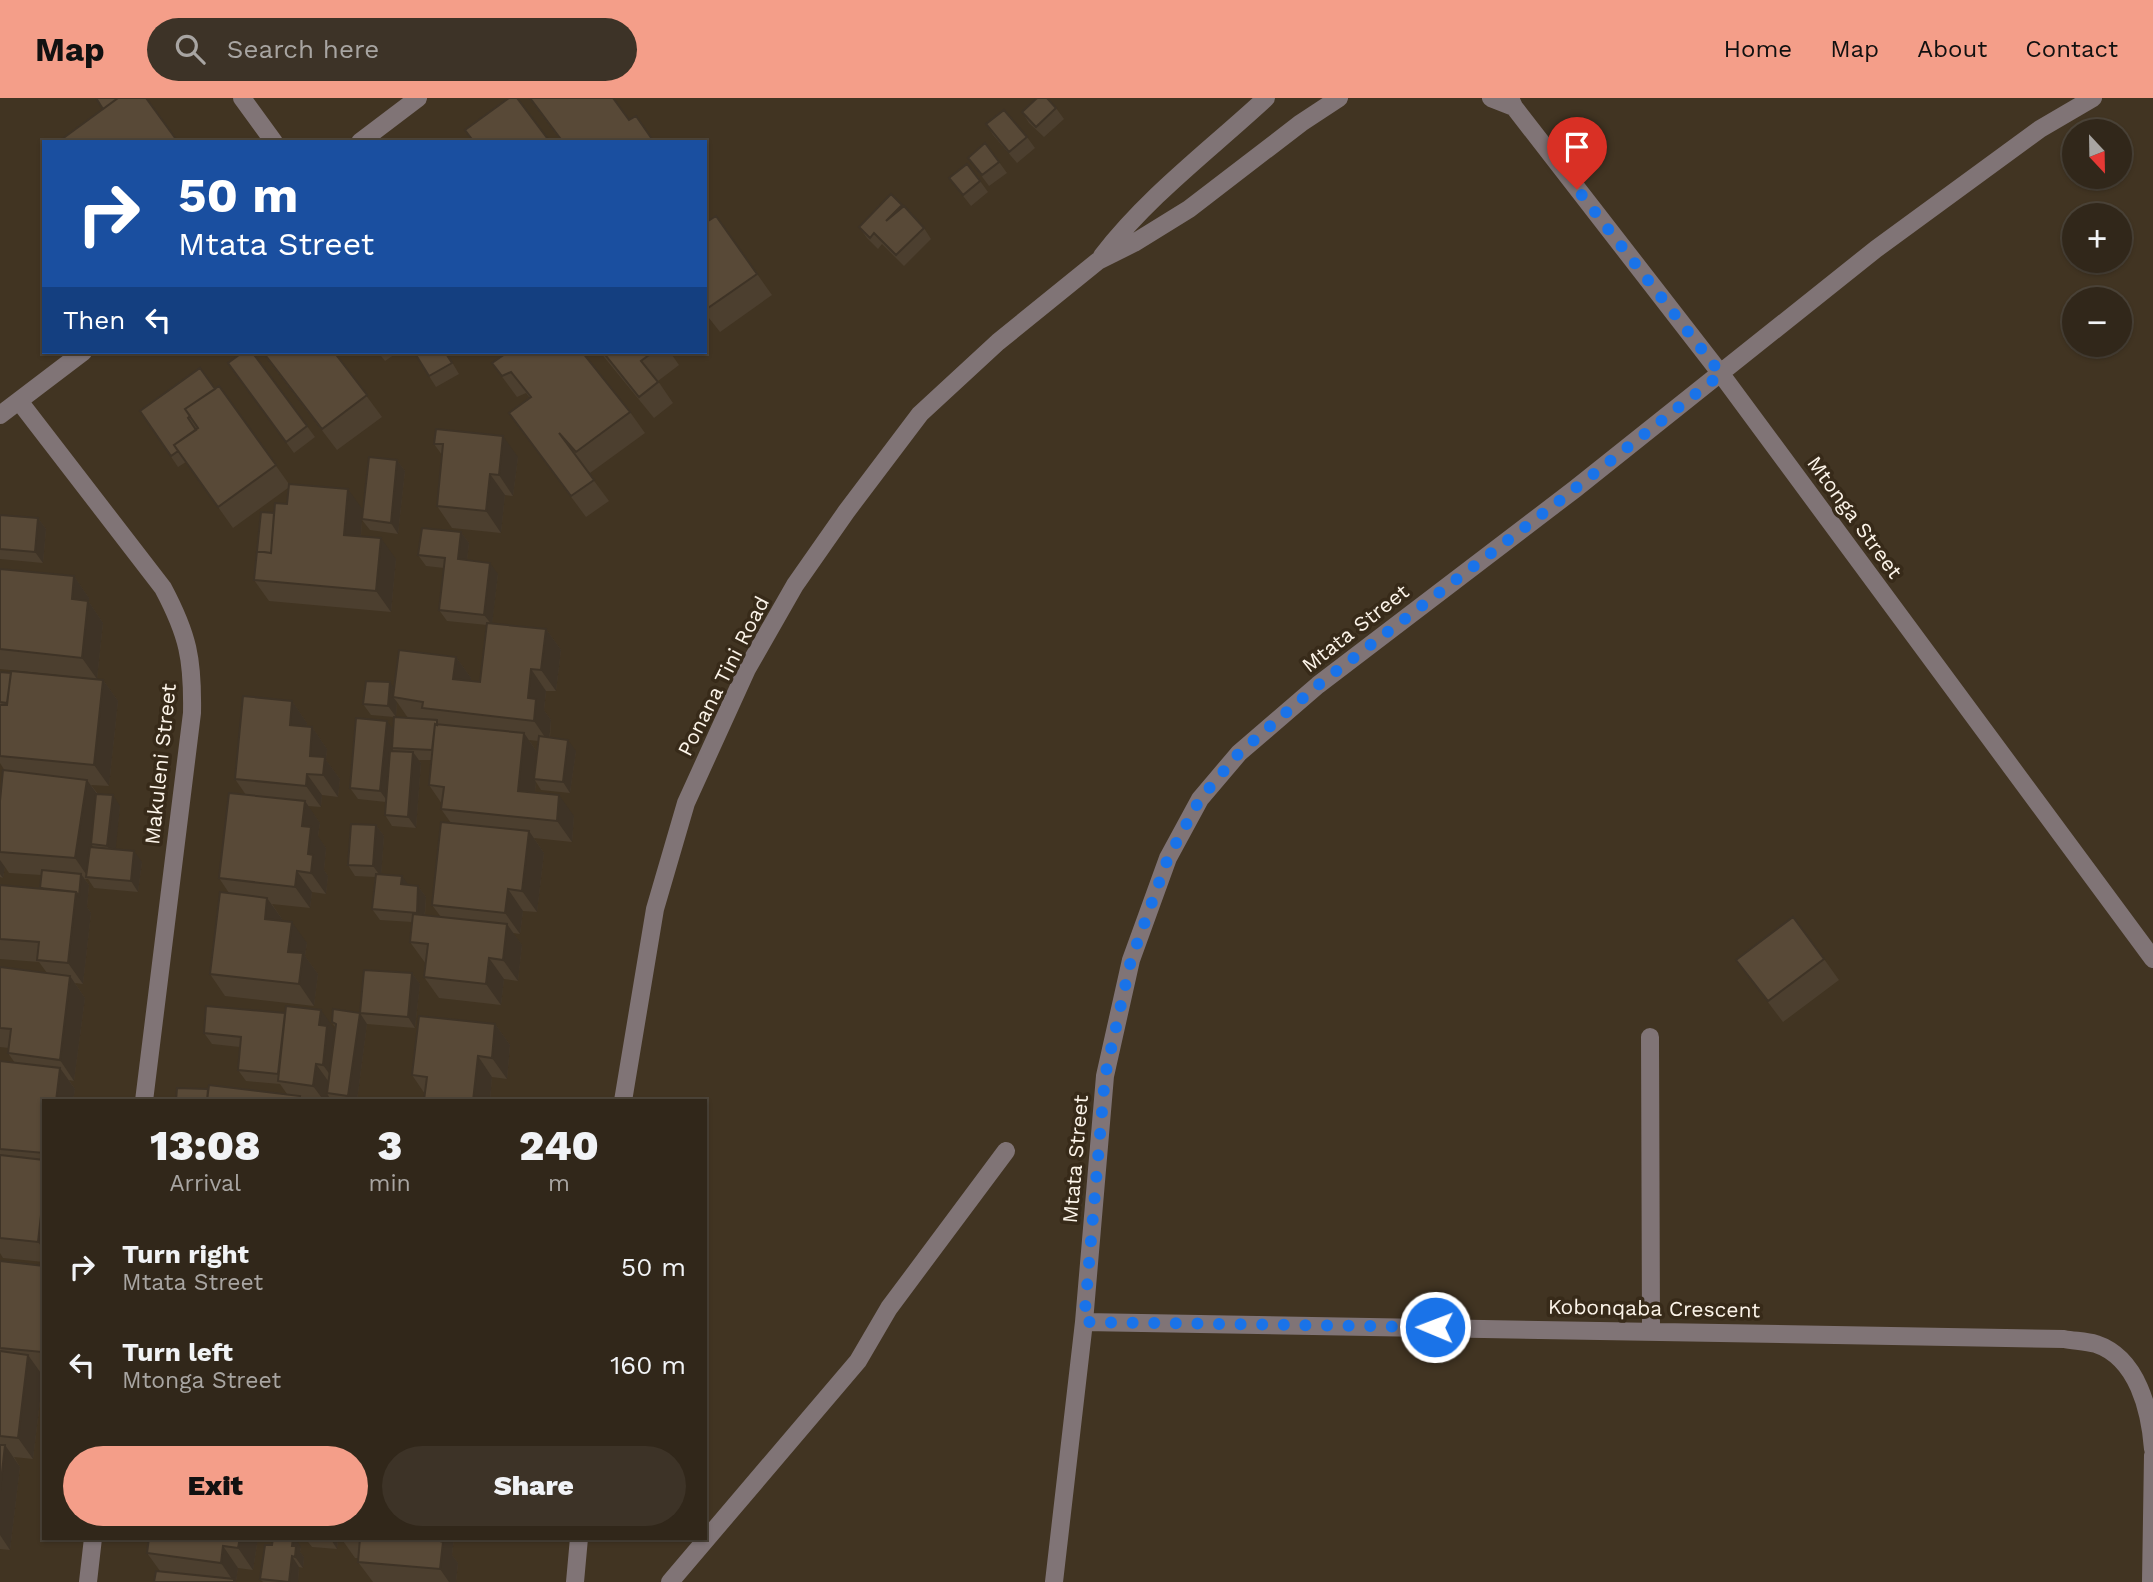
<!DOCTYPE html>
<html lang="en">
<head>
<meta charset="utf-8">
<style>
	body { margin:0; font-family:"Work Sans",sans-serif; background:#3d3327; color:#f1f3f6; height:100vh; display:flex; flex-direction:column; font-size:26px; white-space:nowrap }
	* { box-sizing:border-box; margin:0 }
	p { font-size:23px; color:#a8a5a2 }
	.icon { flex:none; width:38px; height:38px; fill:none; stroke:currentColor; stroke-width:2; stroke-linecap:round; stroke-linejoin:round }
	.map { position:relative; flex:1; overflow:hidden }
	.details { position:absolute; left:42px; top:1001px; width:665px; height:441px; display:flex; flex-direction:column; background:#31271a; border-radius:0px; box-shadow:0 2px 5px #0004,0 0 0 2px #4c4439 }
	.details>* { flex:none }
	.hud { position:absolute; left:42px; top:42px; width:665px; height:214px; border-radius:0px; box-shadow:0 2px 5px #0004,0 0 0 2px #4c4439; background:#1a4fa0; color:#fff; overflow:hidden }
	.needle { width:46px; rotate:158deg }
	.fabs { position:absolute; left:2062px; top:21px; display:grid; gap:14px }
	.fabs a { display:grid; place-items:center; width:70px; height:70px; border-radius:50%; background:#31271a; box-shadow:0 2px 5px #0004,0 0 0 2px #4c4439; font-size:35px }
	.pin { position:absolute; display:grid; place-items:center; width:60px; height:60px; color:#fff; margin:-72px -30px; border-radius:50% 50% 50% 0; rotate:-45deg; box-shadow:0 0 7px #0007 }
	.pin .icon { rotate:45deg }
	.me { position:absolute; width:77px; margin:-38px; rotate:271deg; stroke-linejoin:round; filter:drop-shadow(0 0 5px #0008) }
	.turn { display:flex; align-items:center; gap:24px; height:147px; padding:0 21px; font-size:32px }
	.turn .icon { width:91px; height:91px; stroke-width:2.5 }
	.turn b { display:block; font-size:49px; line-height:60px }
	.then { display:flex; align-items:center; height:66px; padding:0 21px; background:#0003; gap:14px; font-size:26px }
	.eta { display:flex; justify-content:space-evenly; align-items:center; height:119px; text-align:center }
	.eta b { font-size:42px; font-weight:800; line-height:49px }
	.primary-button { display:flex; gap:14px; margin-top:auto; padding:14px 21px }
	.primary-button a { flex:1; height:80px; border-radius:42px; background:#f49e89; color:#111; font-size:28px; font-weight:800; line-height:80px; text-align:center }
	.primary-button a+a { background:#3d3327; color:#f1f3f6 }
	ul { padding:0; list-style:none }
	li { display:flex; align-items:center; gap:21px; height:98px; padding:0 21px }
	li div { flex:1 }
	li b { display:block; font-size:26px }
	li em { font-style:normal }
	header { display:flex; align-items:center; gap:42px; box-sizing:border-box; height:98px; padding:0 35px; background:#f49e89; color:#111 }
	header strong { font-size:33px }
	nav { display:flex; gap:38px; margin-inline-start:auto; font-size:24px }
	.search { width:490px; height:63px; background:#3d3327; display:flex; align-items:center; gap:18px; box-sizing:border-box; padding:0 24px; border-radius:38px; color:#a8a5a2; font-size:26px }
	.map>svg:first-child { display:block }
</style>
</head>
<body>
<header>
<strong>Map</strong>
<div class="search"><svg class="icon" aria-label="search" viewBox="0 0 24 24"><circle cx="10" cy="10" r="6"/><path d="M15 15l6 6"/></svg>Search here</div>
<nav><a>Home</a><a>Map</a><a>About</a><a>Contact</a></nav>
</header>
<div class="map">
<svg width="2153" height="1484" viewBox="0 0 2153 1484">
	<rect width="100%" height="100%" fill="#413422"/>
	<g fill="none" stroke-linecap="round" stroke-linejoin="round">
		<path stroke="#807476" stroke-width="18" d="M242,0L274,44
			M1491,0L1514,9
			M1510,0L1514,9L1721,276L2153,861
			M360,44L418,0
			M1102,158C1149,97 1210,52 1266,0
			M19,303L163,490C188,537 193,561 192,615L144,1003
			M0,317L83,254
			M1650,939L1651,1232
			M623,1003L655,811L686,705L747,571L795,487L846,414L920,316L998,244L1098,163L1134,145L1189,111L1301,25L1339,0
			M1084,1224L2064,1241C2074,1243 2086,1243 2096,1246C2138,1260 2150,1313 2153,1351
			M88,1484L93,1440
			M575,1484L579,1440
			M670,1484L858,1263L889,1210L1006,1053
			M1054,1484L1084,1224L1105,978L1131,862L1168,760L1200,701L1239,655L1318,587L1575,391L1876,151L2040,31L2093,0
			M2151,1484L2153,1357"/>
	</g>
	<path fill="#4c3f2f" fill-rule="evenodd" d="M529,0H613L629,22L654,44H562Z
		M1056,10L1064,21L1044,39L1029,25L1022,14Z
		M986,26L1027,39L1035,50L1017,65L993,37Z
		M968,60L999,64L1007,75L989,88Z
		M949,80L980,83L988,94L971,108Z
		M891,96L924,130L931,141L904,168L882,146L878,151L867,140L859,129Z
		M716,118L772,197L720,234L705,215V125Z
		M252,254L315,339L294,355L228,265Z
		M262,254H334L382,319L337,352Z
		M378,254H398L385,263Z
		M416,254H446L459,276L436,289L429,278Z
		M600,254H670L679,267L658,283L673,305L654,320Z
		M492,265L630,314L645,335L590,375L583,368L609,403L586,419L509,315L530,300L526,295L517,299Z
		M219,288L289,386L363,412L397,362L405,373L398,436L370,432L362,422L361,438L396,461L391,514L269,503L254,482L274,415L287,406L288,390L233,430L186,364L178,369L140,313L215,291Z
		M436,331L518,359L513,398L505,397L501,435L452,430L437,408L442,357L434,346Z
		M0,417L38,420L46,431L43,465L0,461Z
		M461,434L469,445L467,462L498,476L492,525L546,531L561,552L556,593H546L544,612L551,622L550,640L576,653L570,695L541,692L536,684L535,695L574,718L572,744L534,740L544,755L537,814L523,813L520,836L513,835L522,847L518,883L504,881L501,907L439,900L424,879L426,866L410,844L412,824L380,822L372,811L375,779L355,778L348,767L376,727L384,738L381,777L408,787L418,788L426,799L425,817L441,819L432,807L451,725L441,711L442,706L429,687L431,662H419L421,665L416,730L392,728L385,717L386,704L358,701L350,690L393,631L394,619L371,617L363,606L394,591L456,559L471,580L470,583L480,584L487,527L447,523L439,512L444,470L426,468L418,457ZM397,604L408,620L396,619ZM529,642L538,643L537,654Z
		M0,471L74,478L89,500V504L103,525L97,581L0,571Z
		M0,574L103,582L118,603L109,688L91,687L98,696L120,708L115,752L142,764L138,794L94,790L88,781H85L89,787L87,809L91,815L83,886L75,885L85,900L74,983L69,982L75,991L73,1003H44V1164L3,1160L0,1155V963L15,965L8,955L9,950L0,949V869L47,875L39,864L0,861V787L40,790L41,777L9,775L5,769L3,780L0,779V703L5,673L0,665Z
		M292,603L307,625V629H312L327,651L326,662L340,681L338,699L322,697L321,709L308,708L320,725L318,739L326,750L324,772L328,778L326,796L312,794L310,810L272,806L282,821V823L307,845L305,858L318,876L314,908L225,898L210,876L229,795L219,780L246,697L235,681Z
		M1824,861L1839,882L1783,924L1736,862Z
		M412,875L420,886L415,930L367,926L357,1003H332L329,999V1003H176L287,996L280,986L246,983L238,972L240,949L212,946L204,935L335,931V929L332,924L360,915Z
		M495,926L510,947L507,981L492,979L490,1003H424L425,996L412,977Z
		M0,1163L44,1168V1274H40L43,1278L33,1361L14,1359L20,1369L10,1452L0,1451Z
		M149,1440H258L253,1472L238,1470L236,1484H154L160,1473L147,1455Z
		M305,1440H338L337,1451L312,1449Z
		M341,1440H454L452,1457L458,1465L456,1484H373L358,1464L359,1460H355Z
		M301,1449L300,1454L304,1459L303,1470L299,1469L298,1484H263L260,1481Z"/>
	<path fill="#3e3326" d="M503,338L518,359L513,398L499,377Z
		M397,362L405,373L398,436L391,425Z
		M490,376L505,397L501,435L486,413Z
		M348,391L363,412L359,458L344,437Z
		M38,420L46,431L43,465L35,454Z
		M461,434L469,445L466,472L458,461Z
		M381,440L396,461L391,514L376,493Z
		M490,465L498,476L492,527L484,517Z
		M74,478L89,500V504L103,525L97,581L82,560L72,501Z
		M546,531L561,552L556,593L541,572Z
		M456,559L471,580L468,602L453,581Z
		M531,571L546,593L544,612L551,622L549,645L534,623L528,600Z
		M103,582L118,603L109,688L94,667Z
		M390,584L397,595L393,599L397,604L396,619L388,608Z
		M292,603L307,625L305,648L290,627Z
		M387,623L395,634L392,650L393,652L388,704L380,693Z
		M312,629L327,651L326,662L340,681L338,699L310,658Z
		M524,635L539,657L534,681L536,684L533,714L518,693Z
		M568,642L576,653L570,695L563,684Z
		M413,654L421,665L416,730L408,719Z
		M307,676L322,697L321,709L306,688Z
		M87,682L102,703L91,746L95,751L88,779L75,760Z
		M113,697L120,708L115,759L107,748Z
		M559,697L574,718L572,744L557,723Z
		M305,703L320,725L318,738L326,750L324,772L328,778L326,796L311,775L302,728Z
		M376,727L384,738L381,779L373,768Z
		M529,733L544,755L537,814L522,793Z
		M134,753L142,764L138,794L131,783Z
		M0,762L5,769L3,780L0,776Z
		M297,773L312,794L310,810L295,789Z
		M81,776L89,787L87,809L91,815L83,886L68,865L76,794Z
		M402,778L410,789L401,786Z
		M418,788L426,799L424,825L417,815Z
		M508,791L523,813L520,836L505,815Z
		M267,800L282,821L280,842L265,821Z
		M292,824L307,845L305,858L318,876L314,908L299,886L288,854Z
		M507,826L522,847L518,883L503,862Z
		M489,860L504,881L501,907L486,886Z
		M412,875L420,886L415,930L408,919Z
		M70,878L85,900L74,983L60,962Z
		M321,912L336,933L338,988L323,967L319,927Z
		M360,915L367,926L357,1003H351L348,998Z
		M495,926L510,947L507,981L492,960Z
		M478,958L492,979L490,1003H473Z
		M316,966L331,987L327,995L329,999V1003H324L313,988Z
		M60,970L75,991L73,1003H56Z
		M44,1090V1152L38,1144Z
		M28,1257L43,1278L33,1361L18,1340Z
		M5,1347L20,1369L10,1452L0,1437V1393Z
		M240,1440H258L253,1472L238,1450Z
		M293,1440H295L301,1449L300,1454L304,1459L303,1470L295,1459L292,1448Z
		M330,1440H338L337,1451Z
		M437,1440H454L452,1457L458,1465L456,1484H449L440,1471Z
		M223,1448L238,1470L236,1484H234L221,1465Z
		M292,1458L299,1469L298,1484H289Z"/>
	<path fill="#584937" stroke="#3e3326" stroke-width="2" d="M96,0H118L103,11Z
		M118,0H146L178,44H58Z
		M509,0H517L550,44H474L465,32Z
		M530,0H613L629,22L636,18L654,44H563Z
		M1037,0H1047L1056,10L1036,29L1022,14Z
		M1004,12L1027,39L1009,54L986,26Z
		M985,45L999,64L982,77L968,60Z
		M967,66L980,83L963,97L949,80Z
		M891,96L902,107L886,123L904,108L924,130L896,157L874,135L870,140L859,129Z
		M716,118L757,176L705,212V125Z
		M243,254H252L307,328L286,344L228,265Z
		M263,254H334L367,297L322,331Z
		M421,254H445L452,265L429,278L416,257Z
		M508,254H582L630,314L576,354L559,335L594,382L571,398L509,315L531,299L511,274L502,278L492,265Z
		M603,254H653L641,263L658,284L639,299Z
		M200,270L215,291L185,311L190,318L188,320L196,332L174,347L178,353L171,358L140,313Z
		M219,288L276,367L218,409L174,347L198,330L185,311Z
		M436,331L503,338L499,377L490,376L486,413L437,408L443,346H434Z
		M369,359L397,362L391,425L362,421Z
		M289,386L348,391L344,437L381,440L376,493L254,482L257,453L271,455L275,405L287,406Z
		M261,414L274,415L271,455L257,453Z
		M0,417L38,420L35,454L0,451Z
		M422,430L461,434L458,461L490,465L484,517L439,512L445,460L418,457Z
		M0,471L74,478L72,501L88,503L82,560L0,551Z
		M487,525L546,531L541,572L531,571L528,600L536,601L534,623L422,610L423,604L393,599L399,552L456,559L453,581L480,584Z
		M11,573L103,582L94,667L0,658V607H7Z
		M0,574L11,575L7,605L0,604Z
		M366,583L390,584L388,608L363,606Z
		M243,598L292,603L290,627L312,629L310,658L325,659L323,677L307,676L306,688L235,681Z
		M394,619L437,622V627L435,626L432,652L392,650Z
		M356,620L387,623L380,693L350,690Z
		M435,626L524,635L518,693L559,697L557,723L441,711L444,689L429,687Z
		M539,638L568,642L563,684L534,681Z
		M390,653L413,654L408,719L385,717Z
		M3,672L87,682L75,760L0,754V703Z
		M229,695L305,703L302,728L311,729L308,756L313,757L311,775L297,773L295,789L219,780Z
		M96,696L113,697L107,748L91,746Z
		M441,724L529,733L522,793L508,791L505,815L432,807Z
		M351,726L376,727L373,768L348,767Z
		M90,749L134,753L131,783L86,779Z
		M42,772L81,776L79,798L76,794L40,790Z
		M376,776L402,778L401,786L418,788L417,815L372,811Z
		M0,787L76,794L68,865L37,862L39,844L0,841Z
		M220,794L267,800L265,821L292,824L288,854L303,855L299,886L210,876Z
		M413,816L507,826L503,862L489,860L486,886L424,879L428,846L410,844Z
		M1793,819L1824,861L1768,903L1736,862Z
		M0,869L70,878L60,962L8,955L11,931L0,930Z
		M364,872L412,875L408,919L360,915Z
		M206,908L285,915L278,976L238,972L241,939L204,935Z
		M286,908L321,912L319,927L327,928L323,967L316,966L313,988L278,983Z
		M333,911L360,915L348,998L327,995L336,926L332,924Z
		M419,918L495,926L492,960L478,958L473,1003L424,1002L427,979L412,977Z
		M0,963L60,970L56,1003H44V1055L0,1051Z
		M209,987L300,998L299,1003H207Z
		M177,990L208,991L207,1003H176Z
		M0,1057L44,1062V1090L38,1144L0,1140Z
		M0,1163L44,1168V1238L42,1254L0,1250Z
		M0,1253L28,1257L18,1340L0,1338Z
		M0,1347H5L0,1393Z
		M149,1440H240L238,1450L223,1448L221,1465L147,1455Z
		M273,1440H293L292,1448H296L295,1459L292,1458L289,1484L260,1481L265,1447H272Z
		M358,1440H437V1442L443,1444L440,1471L358,1464L360,1440Z
		M156,1473L234,1481V1484H154Z"/>
	<g fill="none" stroke-linecap="round" stroke-linejoin="round">
		<path stroke="#1a73e8" stroke-width="12" stroke-dasharray="0 21.6" d="M1435,1229L1084,1224L1105,978L1131,862L1168,760L1200,701L1239,655L1318,587L1554,407L1721,276L1577,91"/>
	</g>
	<g text-anchor="middle" dominant-baseline="central" stroke-width="7" stroke-linejoin="round" paint-order="stroke">
		<g font-size="21" fill="#fcf4e9" stroke="#372a19">
			<text transform="translate(1855 419) rotate(54)">Mtonga Street</text>
			<text transform="translate(1355 530) rotate(-38)">Mtata Street</text>
			<text transform="translate(723 578) rotate(-63)">Ponana Tini Road</text>
			<text transform="translate(160 666) rotate(-84)">Makuleni Street</text>
			<text transform="translate(1075 1061) rotate(-85)">Mtata Street</text>
			<text transform="translate(1654 1210) rotate(1)">Kobonqaba Crescent</text>
		</g>
	</g>
</svg>
<div class="fabs">
<a><svg class="needle" viewBox="-14 -14 28 28"><path d="M0-13l5 13h-10z" fill="#e53935"/><path d="M0 13l5-13h-10z" fill="#a8a5a2"/></svg></a>
<a>+</a>
<a>−</a>
</div>
<div class="pin" style="left:1577px;top:91px;background:#d93025"><svg class="icon" aria-label="arrive" viewBox="0 0 24 24"><path d="M6 21V4h12l-3 4 3 4H6"/></svg></div>
<svg class="me" style="left:1435px;top:1229px" viewBox="-20 -20 40 40"><circle r="17" fill="#1a73e8" stroke="#fff" stroke-width="3"/><path d="M0-11L8 9 0 5-8 9z" fill="#fff"/></svg>
<div class="hud">
<div class="turn"><svg class="icon" aria-label="right" viewBox="0 0 24 24"><path d="M7 20v-9h11M14 6l5 5-5 5"/></svg><div><b>50 m</b>Mtata Street</div></div>
<div class="then">Then<svg class="icon" aria-label="left" viewBox="0 0 24 24"><path d="M17 20v-9H6M10 6l-5 5 5 5"/></svg></div>
</div>
<section class="details">
<div class="eta">
<div><b>13:08</b><p>Arrival</p></div>
<div><b>3</b><p>min</p></div>
<div><b>240</b><p>m</p></div>
</div>
<ul>
<li><svg class="icon" aria-label="right" viewBox="0 0 24 24"><path d="M7 20v-9h11M14 6l5 5-5 5"/></svg><div><b>Turn right</b><p>Mtata Street</p></div><em>50 m</em></li>
<li><svg class="icon" aria-label="left" viewBox="0 0 24 24"><path d="M17 20v-9H6M10 6l-5 5 5 5"/></svg><div><b>Turn left</b><p>Mtonga Street</p></div><em>160 m</em></li>
</ul>
<div class="primary-button"><a>Exit</a><a>Share</a></div>
</section>
</div>
</body>
</html>
